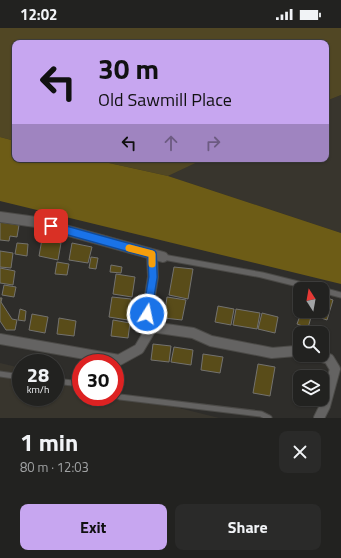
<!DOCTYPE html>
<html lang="en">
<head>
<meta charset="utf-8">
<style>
	body { margin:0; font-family:"Titillium Web",sans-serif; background:#2a2a29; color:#f1f3f6; height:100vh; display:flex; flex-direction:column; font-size:15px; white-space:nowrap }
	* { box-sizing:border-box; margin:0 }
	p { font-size:13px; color:#a2a4a5 }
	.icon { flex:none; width:22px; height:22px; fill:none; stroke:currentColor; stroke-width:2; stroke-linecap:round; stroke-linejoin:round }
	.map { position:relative; height:390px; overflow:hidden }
	.drawer { display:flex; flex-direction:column; background:#222220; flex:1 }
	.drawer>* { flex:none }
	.hud { position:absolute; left:12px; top:12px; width:317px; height:122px; border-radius:8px; box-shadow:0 1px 3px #0004,0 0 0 1px #3f3f3e; background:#c7a6f0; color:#111; overflow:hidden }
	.needle { width:26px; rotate:349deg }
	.buttons { position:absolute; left:293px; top:254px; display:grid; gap:8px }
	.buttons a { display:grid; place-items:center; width:36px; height:36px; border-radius:8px; background:#222220; box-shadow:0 1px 3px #0004,0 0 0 1px #3f3f3e; font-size:20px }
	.speed { position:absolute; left:12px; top:326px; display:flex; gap:8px; font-size:20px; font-weight:700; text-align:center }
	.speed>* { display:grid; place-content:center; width:52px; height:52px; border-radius:50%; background:#222220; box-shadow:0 1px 3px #0004,0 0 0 1px #3f3f3e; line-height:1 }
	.speed small { font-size:10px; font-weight:400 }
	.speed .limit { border:6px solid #d22; background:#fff; color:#111 }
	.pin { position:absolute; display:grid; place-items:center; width:34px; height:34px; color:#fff; margin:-17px; border-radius:8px; box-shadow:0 2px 6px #0006 }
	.me { position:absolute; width:44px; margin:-22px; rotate:10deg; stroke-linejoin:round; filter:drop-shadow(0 0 3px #0008) }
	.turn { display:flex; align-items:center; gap:14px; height:84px; padding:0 20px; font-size:18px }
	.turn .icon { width:52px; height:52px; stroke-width:2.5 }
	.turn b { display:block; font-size:28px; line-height:34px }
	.lanes { display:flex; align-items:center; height:38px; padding:0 20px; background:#0003; justify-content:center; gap:20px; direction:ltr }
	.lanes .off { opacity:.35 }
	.round { display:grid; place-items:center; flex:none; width:42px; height:42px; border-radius:8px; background:#2a2a29 }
	.headline { display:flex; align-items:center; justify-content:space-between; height:68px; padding:0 20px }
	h1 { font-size:24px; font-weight:700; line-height:30px }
	.cta { display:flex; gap:8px; margin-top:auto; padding:8px 20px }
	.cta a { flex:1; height:46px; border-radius:8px; background:#c7a6f0; color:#111; font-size:16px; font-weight:700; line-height:46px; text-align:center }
	.cta a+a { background:#2a2a29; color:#f1f3f6 }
	.status { display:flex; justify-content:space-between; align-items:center; height:28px; padding:0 20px; background:#222220; direction:ltr }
	.status svg { height:11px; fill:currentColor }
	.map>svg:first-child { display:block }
</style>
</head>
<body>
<div class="status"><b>12:02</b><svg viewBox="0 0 49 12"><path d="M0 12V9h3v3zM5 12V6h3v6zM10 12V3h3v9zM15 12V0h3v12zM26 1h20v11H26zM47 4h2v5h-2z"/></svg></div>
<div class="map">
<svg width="341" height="390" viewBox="0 0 341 390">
	<rect width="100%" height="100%" fill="#2e2d2a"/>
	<path fill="#38352d" d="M341,67V205L168,148L203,131H326V73Z
		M0,335L21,340V369H55V349L81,355V369H115V364L219,390H0Z"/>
	<path fill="#514724" d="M0,0H341V67L326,73V15H15V113L0,109Z
		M91,131H204L168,148Z"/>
	<path fill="#6d5c16" d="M0,109L15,113V131H91L168,148L341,205V256L0,173Z"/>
	<path fill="#594c19" stroke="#73726f" d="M0,194L19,197L17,209L10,208L9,213L0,212Z
		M42,211L61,215L58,232L39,228Z
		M17,215L28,216L27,228L15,226Z
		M72,215L92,219L88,235L69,232Z
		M0,223L13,225L11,240L0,239Z
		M91,229L98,230L96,241L89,240Z
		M57,234L69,236L67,247L55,246Z
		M111,237L122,239L121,245L110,244Z
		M174,239L193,241L188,271L169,267Z
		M0,240L15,243L13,257L0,255Z
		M116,246L135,249L132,269L113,266Z
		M4,257L16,259L14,269L2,267Z
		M322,268L333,272L327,292L309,286L310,283H322Z
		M112,269L131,271L128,292L109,289Z
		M167,269L186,272L182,292L164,290Z
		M0,270H2L1,274L12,291L17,292L15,302H6L0,293Z
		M218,278L234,281L231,297L215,294Z
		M20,281L26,283L25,293L18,292Z
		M236,281L260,285L257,301L233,297Z
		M262,285L278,289L275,305L258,301Z
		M301,285L311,289L308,300L297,296Z
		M32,286L48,289L45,305L29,302Z
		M59,290L76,293L74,308L57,306Z
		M113,292L130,295L128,310L111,308Z
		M312,301L328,306L324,318L322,317V305H310Z
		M153,316L171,318L169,334L151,332Z
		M174,319L193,322L191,337L171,334Z
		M203,326L223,329L220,345L201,342Z
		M258,336L275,339L270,368L253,365Z"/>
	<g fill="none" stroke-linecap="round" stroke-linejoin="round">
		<g stroke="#4b4a47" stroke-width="7">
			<path id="lane" d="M163,229L262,247L318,261
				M322,262L341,267
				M0,346L21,349
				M55,353L81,356
				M115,367L120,369L261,386L269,390"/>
		</g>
		<g stroke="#4b4a47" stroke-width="12">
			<path id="street" d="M0,189L36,194L163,229
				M152,226L153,249L147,286L152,299
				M0,311L119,332L139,321L152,299L193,305L211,313L272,325L296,323L300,324
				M314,327L329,331L335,341L325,378L319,390"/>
		</g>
		<use href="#lane" stroke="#646362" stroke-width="5"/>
		<use href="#street" stroke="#646362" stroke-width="10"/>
	</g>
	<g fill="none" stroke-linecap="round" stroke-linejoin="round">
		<g stroke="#114b97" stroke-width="10">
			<path id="route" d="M51,198L152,226L153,249L147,286"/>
		</g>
		<use href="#route" stroke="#1a73e8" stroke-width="7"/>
		<path stroke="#f59e0b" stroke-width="7" d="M129,220L152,226V236"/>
	</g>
</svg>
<div class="buttons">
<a><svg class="needle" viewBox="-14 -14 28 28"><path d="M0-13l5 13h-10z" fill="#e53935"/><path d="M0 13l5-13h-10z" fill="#a2a4a5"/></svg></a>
<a><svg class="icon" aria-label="search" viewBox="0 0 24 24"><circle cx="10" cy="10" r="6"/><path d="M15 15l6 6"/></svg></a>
<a><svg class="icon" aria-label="layers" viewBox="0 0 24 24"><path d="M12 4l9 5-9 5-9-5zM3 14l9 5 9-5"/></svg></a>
</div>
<div class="speed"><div>28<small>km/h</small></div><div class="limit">30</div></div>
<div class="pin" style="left:51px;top:198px;background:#d93025"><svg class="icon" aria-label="arrive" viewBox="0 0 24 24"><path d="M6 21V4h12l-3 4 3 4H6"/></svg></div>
<svg class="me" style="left:147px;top:286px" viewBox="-20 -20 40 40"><circle r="17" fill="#1a73e8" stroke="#fff" stroke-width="3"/><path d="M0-11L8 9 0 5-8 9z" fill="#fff"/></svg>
<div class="hud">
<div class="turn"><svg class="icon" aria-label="left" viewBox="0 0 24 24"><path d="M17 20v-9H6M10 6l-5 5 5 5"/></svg><div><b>30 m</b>Old Sawmill Place</div></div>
<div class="lanes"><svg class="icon" aria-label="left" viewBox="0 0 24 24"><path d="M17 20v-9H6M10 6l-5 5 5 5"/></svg><svg class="icon off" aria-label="ahead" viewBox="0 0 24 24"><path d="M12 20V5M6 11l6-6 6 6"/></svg><svg class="icon off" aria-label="right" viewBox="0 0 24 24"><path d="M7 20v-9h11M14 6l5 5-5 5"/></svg></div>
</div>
</div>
<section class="drawer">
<div class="headline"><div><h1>1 min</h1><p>80 m · 12:03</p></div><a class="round"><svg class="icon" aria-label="close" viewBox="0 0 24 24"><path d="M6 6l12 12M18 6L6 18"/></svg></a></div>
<div class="cta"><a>Exit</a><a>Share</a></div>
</section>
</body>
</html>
